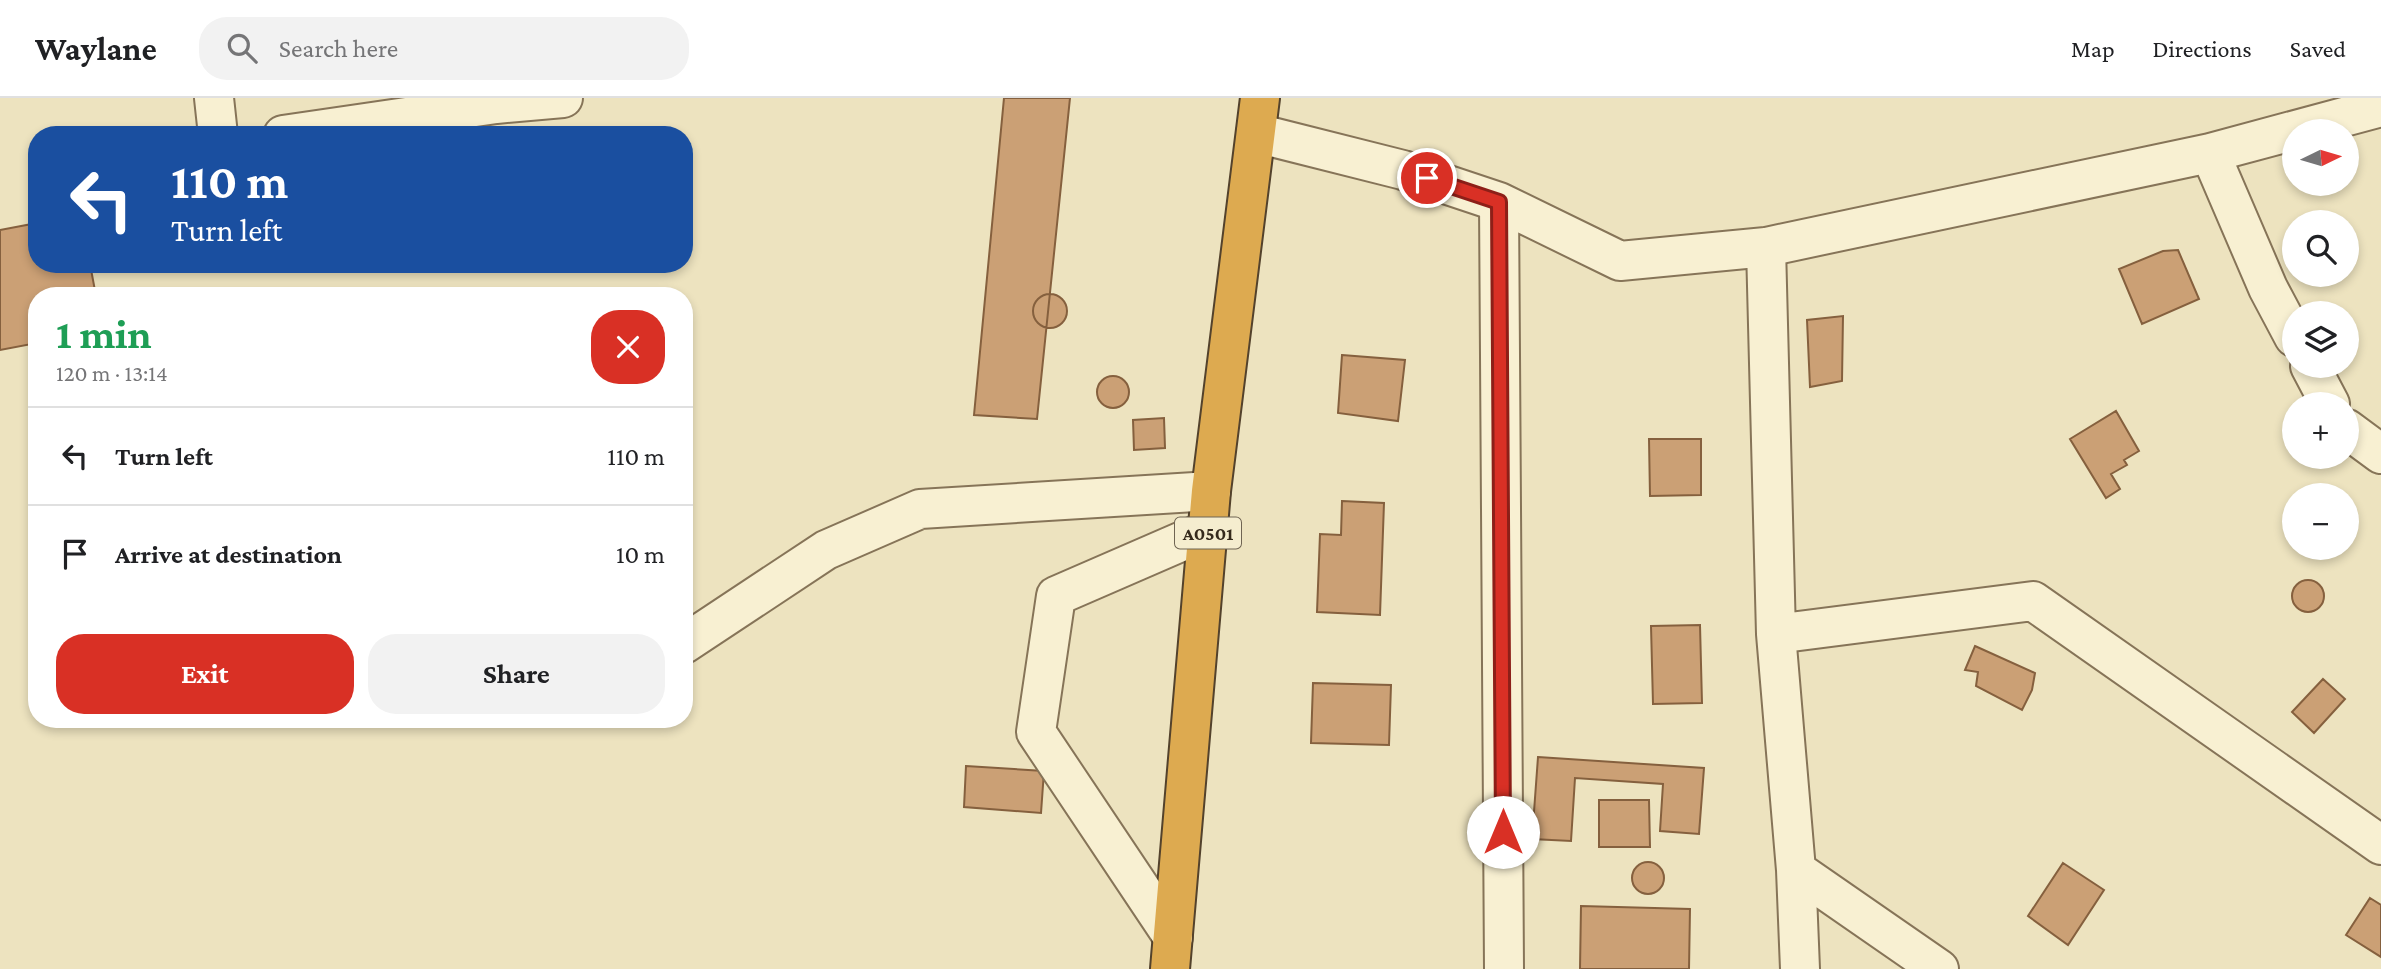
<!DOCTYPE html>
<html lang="en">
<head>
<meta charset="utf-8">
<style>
	body { margin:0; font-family:"Crimson Pro",serif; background:#f2f2f2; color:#202124; height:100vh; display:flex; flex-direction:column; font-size:26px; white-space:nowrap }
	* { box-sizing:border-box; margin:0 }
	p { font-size:23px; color:#757577 }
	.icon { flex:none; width:38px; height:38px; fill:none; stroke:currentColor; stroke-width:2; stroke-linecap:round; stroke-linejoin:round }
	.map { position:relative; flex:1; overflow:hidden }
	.drawer { position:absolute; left:28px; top:189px; width:665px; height:441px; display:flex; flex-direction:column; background:#fff; border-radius:28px; box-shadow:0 4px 10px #0003 }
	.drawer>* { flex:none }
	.hud { position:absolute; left:28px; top:28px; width:665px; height:147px; border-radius:28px; box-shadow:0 4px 10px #0003; background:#1a4fa0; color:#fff; overflow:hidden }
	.needle { width:46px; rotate:85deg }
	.controls { position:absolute; left:2282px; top:21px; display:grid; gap:14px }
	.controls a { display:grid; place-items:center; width:77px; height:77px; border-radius:50%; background:#fff; box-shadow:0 4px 10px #0003; font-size:35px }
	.pin { position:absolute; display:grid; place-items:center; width:60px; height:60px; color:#fff; margin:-30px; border:4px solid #fff; border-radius:50%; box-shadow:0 2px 7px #0007 }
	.me { position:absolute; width:77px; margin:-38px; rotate:0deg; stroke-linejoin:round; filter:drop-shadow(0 0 5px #0008) }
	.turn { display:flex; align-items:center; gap:24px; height:147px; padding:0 28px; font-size:32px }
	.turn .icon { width:91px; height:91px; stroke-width:2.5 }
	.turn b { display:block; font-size:49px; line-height:60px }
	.round { display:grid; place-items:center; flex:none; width:74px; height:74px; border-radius:28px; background:#f2f2f2 }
	.head { display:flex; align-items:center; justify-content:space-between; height:119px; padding:0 28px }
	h1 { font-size:42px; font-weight:700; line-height:52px; color:#1e9e55 }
	.button { display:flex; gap:14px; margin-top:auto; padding:14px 28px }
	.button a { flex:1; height:80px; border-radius:28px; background:#d93025; color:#fff; font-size:28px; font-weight:700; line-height:80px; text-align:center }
	.button a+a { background:#f2f2f2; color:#202124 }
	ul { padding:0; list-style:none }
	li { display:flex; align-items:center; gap:21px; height:98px; padding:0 28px; border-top:2px solid #e0e0e0 }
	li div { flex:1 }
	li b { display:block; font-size:26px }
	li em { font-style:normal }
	header { display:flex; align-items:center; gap:42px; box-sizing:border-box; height:98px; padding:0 35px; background:#fff; border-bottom:2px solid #e0e0e0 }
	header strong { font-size:33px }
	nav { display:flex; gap:38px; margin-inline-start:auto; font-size:24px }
	.search { width:490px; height:63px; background:#f2f2f2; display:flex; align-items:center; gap:18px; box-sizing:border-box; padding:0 24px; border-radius:28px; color:#757577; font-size:26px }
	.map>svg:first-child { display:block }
</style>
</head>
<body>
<header>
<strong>Waylane</strong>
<div class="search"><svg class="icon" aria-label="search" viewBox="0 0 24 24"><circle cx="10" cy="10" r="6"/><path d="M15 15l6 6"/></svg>Search here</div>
<nav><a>Map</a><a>Directions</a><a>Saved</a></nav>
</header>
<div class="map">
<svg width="2381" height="871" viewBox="0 0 2381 871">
	<rect width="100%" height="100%" fill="#ede3bf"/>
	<path fill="#cba075" stroke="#85603e" stroke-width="2" d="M1004,0H1070L1037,321L974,317Z
		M37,125V166H90L96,198H37V245L0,252V132Z
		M2178,152L2199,201L2142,226L2119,171L2163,153Z
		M1033 213a17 17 0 1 1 34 0a17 17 0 1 1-34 0Z
		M1843,218L1842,283L1810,289L1807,222Z
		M1342,257L1405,262L1398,323L1338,315Z
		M1097 294a16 16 0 1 1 32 0a16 16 0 1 1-32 0Z
		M2116,313L2139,353L2124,362L2127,367L2111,376L2120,391L2106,400L2070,341Z
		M1164,320L1165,350L1134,352L1133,322Z
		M1649,341H1701V397L1650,398Z
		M1342,403L1384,405L1380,517L1317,514L1320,436L1341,437Z
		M2292 498a16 16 0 1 1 32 0a16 16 0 1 1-32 0Z
		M1700,527L1702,605L1653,606L1651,528Z
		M1975,548L2035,575L2032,592L2022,612L1976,588L1978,574L1965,572Z
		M2323,581L2345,601L2314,635L2292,614Z
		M1313,585L1391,587L1389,647L1311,645Z
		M1538,659L1704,670L1699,736L1660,733L1663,686L1575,680L1571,743L1532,741Z
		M966,668L1044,673L1041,715L964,709Z
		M1599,702H1649L1650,749H1599Z
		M1632 780a16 16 0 1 1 32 0a16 16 0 1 1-32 0Z
		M2063,765L2104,792L2068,847L2028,818Z
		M2370,800L2381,807V859L2346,837Z
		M1581,808L1690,811L1689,871H1580Z"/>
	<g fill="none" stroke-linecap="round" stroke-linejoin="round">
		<g stroke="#867458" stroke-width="42">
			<path id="minor" d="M214,0L218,37
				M1256,35L1403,72L1499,104L1620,163L1766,149L2210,55L2381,9
				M283,37L496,6L563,0
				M2210,55L2268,190L2294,239
				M1499,104L1504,871
				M1766,149L1776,536L1796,772L1800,871
				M2310,268L2330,306
				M2347,331L2381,356
				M1776,536L2033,503L2381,747
				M684,546L826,452L920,411L1211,393
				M1796,772L1939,871
				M1173,839L1036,634L1056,498L1208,432"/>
		</g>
		<g stroke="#53422c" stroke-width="42">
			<path id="highway" d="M1170,871L1211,393L1260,0"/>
		</g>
		<use href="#minor" stroke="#f8f0d2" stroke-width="38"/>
		<use href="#highway" stroke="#ddaa50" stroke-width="38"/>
	</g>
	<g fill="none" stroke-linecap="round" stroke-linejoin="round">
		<g stroke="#8d1f18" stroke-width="18">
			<path id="route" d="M1427,80L1499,104L1503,734"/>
		</g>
		<use href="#route" stroke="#d93025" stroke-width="12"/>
	</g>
	<g text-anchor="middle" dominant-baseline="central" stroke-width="5" stroke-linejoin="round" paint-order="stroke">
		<rect fill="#f5edcf" stroke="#6f6452" stroke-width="2" x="1175" y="419.5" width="66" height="31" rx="5"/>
		<g font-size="19" font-weight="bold" fill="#352a1c">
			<text x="1208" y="435">A0501</text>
		</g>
	</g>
</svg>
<div class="controls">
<a><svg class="needle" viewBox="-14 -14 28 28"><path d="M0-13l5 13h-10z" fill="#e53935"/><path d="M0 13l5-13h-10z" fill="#757577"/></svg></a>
<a><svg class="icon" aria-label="search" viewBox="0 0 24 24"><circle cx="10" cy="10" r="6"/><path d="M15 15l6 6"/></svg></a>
<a><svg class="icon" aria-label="layers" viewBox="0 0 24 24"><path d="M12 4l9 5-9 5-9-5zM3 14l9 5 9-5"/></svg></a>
<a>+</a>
<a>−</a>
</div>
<div class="pin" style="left:1427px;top:80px;background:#d93025"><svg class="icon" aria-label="arrive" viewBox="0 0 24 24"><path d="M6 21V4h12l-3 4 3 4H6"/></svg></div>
<svg class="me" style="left:1503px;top:734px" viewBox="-20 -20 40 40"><circle r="19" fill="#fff"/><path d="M0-13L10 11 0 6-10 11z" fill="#d93025"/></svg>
<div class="hud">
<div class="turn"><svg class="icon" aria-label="left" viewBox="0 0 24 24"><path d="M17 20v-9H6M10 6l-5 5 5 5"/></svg><div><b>110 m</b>Turn left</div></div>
</div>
<section class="drawer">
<div class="head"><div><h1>1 min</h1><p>120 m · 13:14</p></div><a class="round" style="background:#d93025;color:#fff"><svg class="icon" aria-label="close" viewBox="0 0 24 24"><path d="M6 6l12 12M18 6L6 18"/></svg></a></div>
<ul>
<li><svg class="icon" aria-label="left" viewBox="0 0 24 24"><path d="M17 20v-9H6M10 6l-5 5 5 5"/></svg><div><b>Turn left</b></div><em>110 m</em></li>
<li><svg class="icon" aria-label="arrive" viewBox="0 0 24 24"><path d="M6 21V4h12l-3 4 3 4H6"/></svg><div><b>Arrive at destination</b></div><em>10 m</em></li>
</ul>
<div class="button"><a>Exit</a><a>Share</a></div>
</section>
</div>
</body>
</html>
